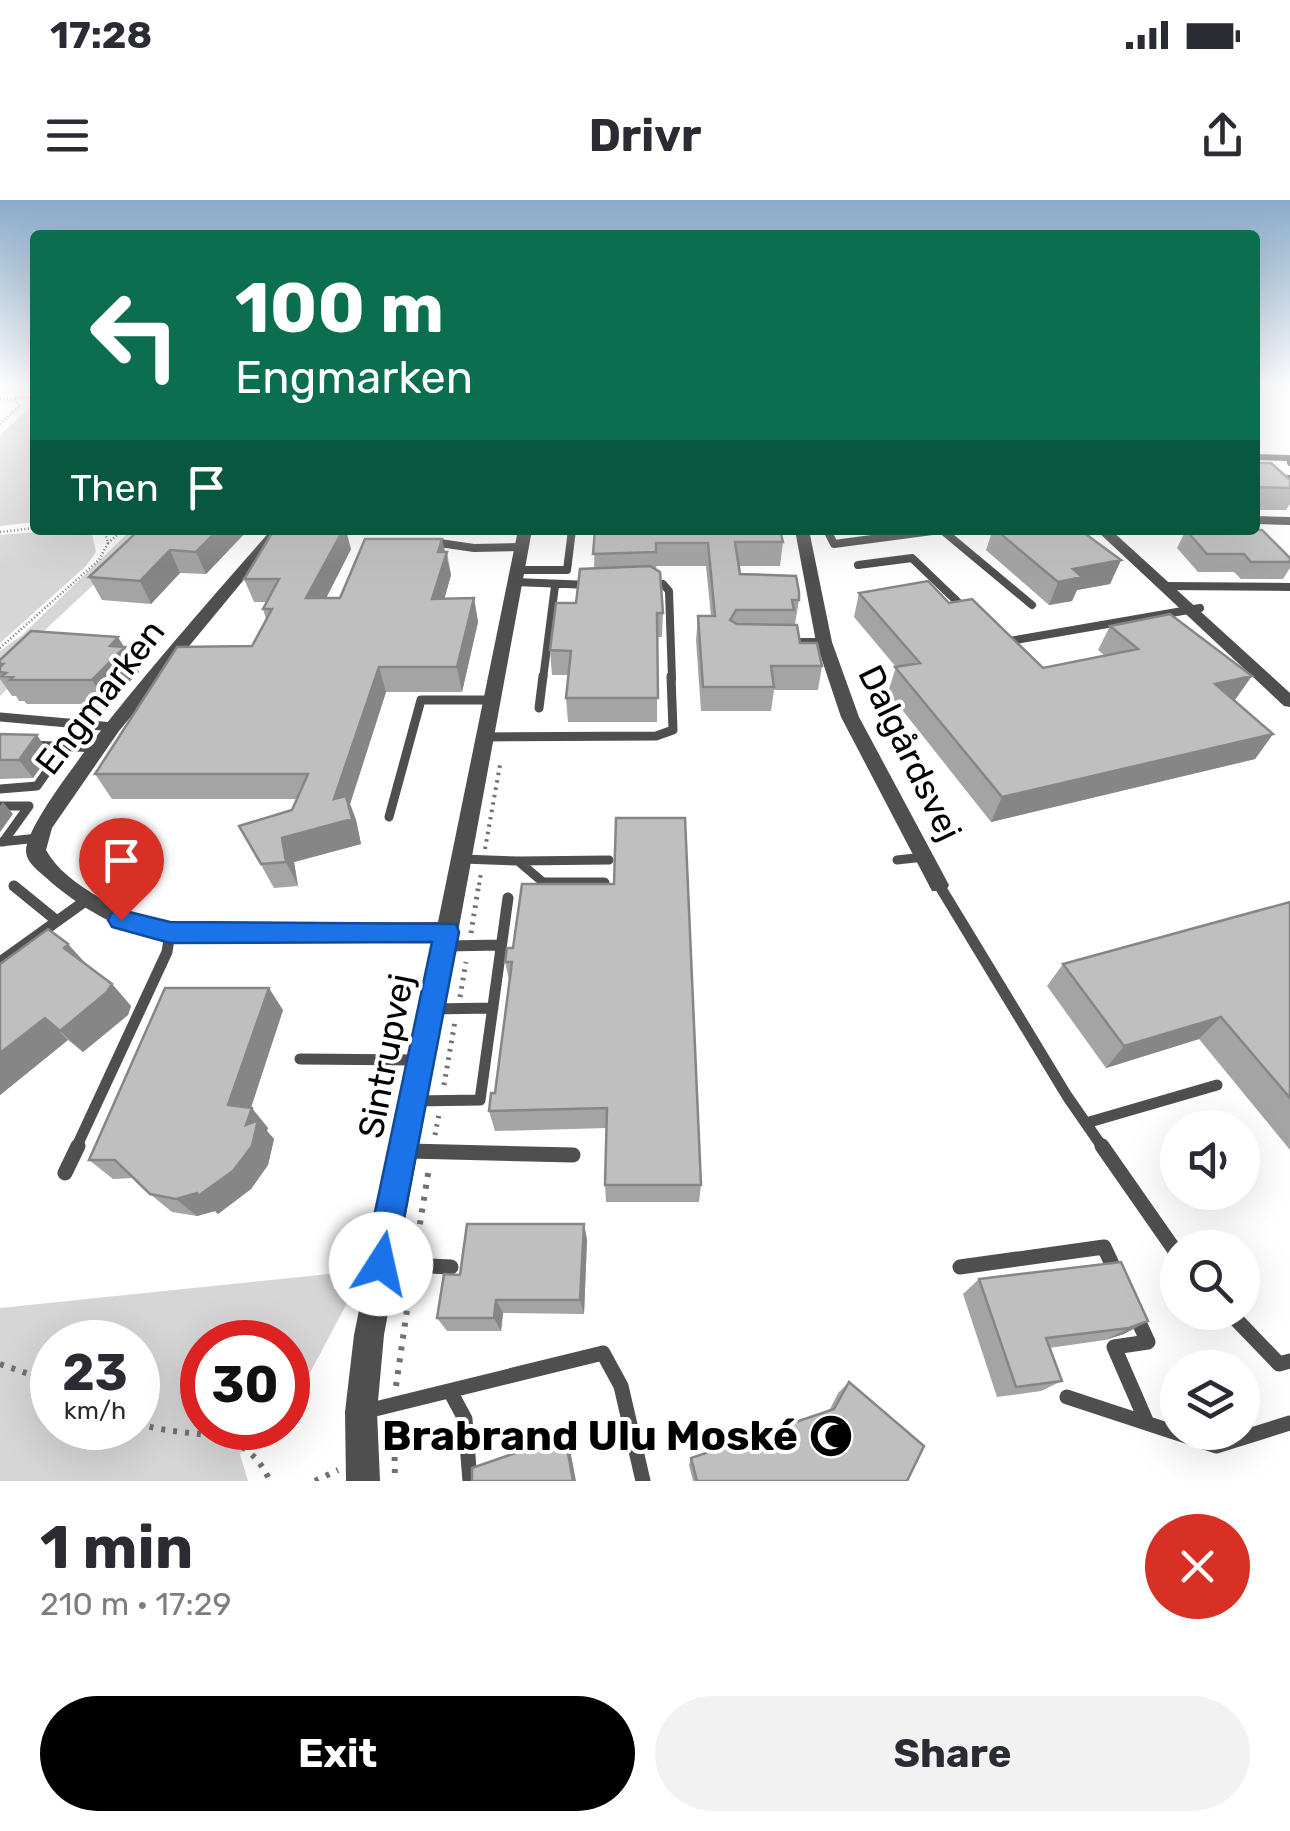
<!DOCTYPE html>
<html lang="en">
<head>
<meta charset="utf-8">
<style>
	body { margin:0; font-family:Rubik,sans-serif; background:#f2f2f3; color:#2b2b33; height:100vh; display:flex; flex-direction:column; font-size:38px; white-space:nowrap }
	* { box-sizing:border-box; margin:0 }
	p { font-size:32px; color:#7c7c81 }
	.icon { flex:none; width:55px; height:55px; fill:none; stroke:currentColor; stroke-width:2; stroke-linecap:round; stroke-linejoin:round }
	.map { position:relative; height:1281px; overflow:hidden }
	.panel { display:flex; flex-direction:column; background:#fff; flex:1 }
	.panel>* { flex:none }
	.hud { position:absolute; left:30px; top:30px; width:1230px; height:305px; border-radius:10px; box-shadow:0 10px 40px #0002; background:#0b6e4f; color:#fff; overflow:hidden }
	.tools { position:absolute; left:1160px; top:910px; display:grid; gap:20px }
	.tools a { display:grid; place-items:center; width:100px; height:100px; border-radius:50%; background:#fff; box-shadow:0 10px 40px #0002; font-size:50px }
	.speed { position:absolute; left:30px; top:1120px; display:flex; gap:20px; font-size:50px; font-weight:700; text-align:center }
	.speed>* { display:grid; place-content:center; width:130px; height:130px; border-radius:50%; background:#fff; box-shadow:0 10px 40px #0002; line-height:1 }
	.speed small { font-size:25px; font-weight:400 }
	.speed .limit { border:15px solid #d22; background:#fff; color:#111 }
	.pin { position:absolute; display:grid; place-items:center; width:85px; height:85px; color:#fff; margin:-102px -42px; border-radius:50% 50% 50% 0; rotate:-45deg; box-shadow:0 0 10px #0007 }
	.pin .icon { rotate:45deg }
	.me { position:absolute; width:110px; margin:-55px; rotate:10deg; stroke-linejoin:round; filter:drop-shadow(0 0 8px #0008) }
	.turn { display:flex; align-items:center; gap:35px; height:210px; padding:0 40px; font-size:45px }
	.turn .icon { width:130px; height:130px; stroke-width:2.5 }
	.turn b { display:block; font-size:70px; line-height:85px }
	.then { display:flex; align-items:center; height:95px; padding:0 40px; background:#0003; gap:20px; font-size:38px }
	.round { display:grid; place-items:center; flex:none; width:105px; height:105px; border-radius:52px; background:#f2f2f3 }
	.overview { display:flex; align-items:center; justify-content:space-between; height:170px; padding:0 40px }
	h1 { font-size:60px; font-weight:700; line-height:75px }
	.action { display:flex; gap:20px; margin-top:auto; padding:20px 40px }
	.action a { flex:1; height:115px; border-radius:60px; background:#000; color:#fff; font-size:40px; font-weight:700; line-height:115px; text-align:center }
	.action a+a { background:#f2f2f3; color:#2b2b33 }
	.status { display:flex; justify-content:space-between; align-items:center; height:70px; padding:0 50px; background:#fff; direction:ltr }
	.status svg { height:28px; fill:currentColor }
	header { display:flex; justify-content:space-between; align-items:center; height:130px; padding:0 40px; background:#fff; font-size:45px; font-weight:700 }
	.map>svg:first-child { display:block }
</style>
</head>
<body>
<div class="status"><b>17:28</b><svg viewBox="0 0 49 12"><path d="M0 12V9h3v3zM5 12V6h3v6zM10 12V3h3v9zM15 12V0h3v12zM26 1h20v11H26zM47 4h2v5h-2z"/></svg></div>
<header><svg class="icon" aria-label="menu" viewBox="0 0 24 24"><path d="M4 6h16M4 12h16M4 18h16"/></svg>Drivr<svg class="icon" aria-label="share" viewBox="0 0 24 24"><path d="M12 15V3M7 8l5-5 5 5M5 13v7h14v-7"/></svg></header>
<div class="map">
<svg width="1290" height="1281" viewBox="0 0 1290 1281">
	<rect width="100%" height="100%" fill="#fff"/>
	<path fill="#d6d6d6" fill-rule="evenodd" d="M35,203V322L0,326V235Z
		M63,330L92,334L96,352L86,366L0,443V335Z
		M131,330H152L30,444L48,448L0,496V451L22,435Z
		M338,1073L333,1089L355,1088L311,1171L288,1203V1142H202V1228H267L240,1254L248,1281H0V1108ZM52,1142H138V1228H52Z"/>
	<g fill="none" stroke-linecap="round" stroke-linejoin="round">
		<path stroke="#717171" stroke-width="2.5" stroke-dasharray="1 2.5" stroke-linecap="butt" d="M15,198L35,197
			M0,199L15,200L20,206L0,224
			M0,332L35,328
			M108,343L123,330
			M0,448L99,360L108,343L104,330"/>
		<path stroke="#717171" stroke-width="4" stroke-dasharray="2.5 5" stroke-linecap="butt" d="M485,649L500,565
			M479,685L481,673"/>
		<path stroke="#717171" stroke-width="5" stroke-dasharray="2.5 6" stroke-linecap="butt" d="M471,733L479,683
			M460,797L466,762
			M444,885L455,821
			M435,935L439,914"/>
		<path stroke="#717171" stroke-width="6" stroke-dasharray="4 8" stroke-linecap="butt" d="M416,1048L429,968
			M0,1164L52,1182
			M396,1186L411,1082
			M394,1221L395,1281
			M138,1223C191,1242 242,1220 270,1281
			M315,1281L338,1270"/>
		<path stroke="#4f4f4f" stroke-width="6" d="M1255,257L1289,258L1290,263
			M1255,277L1290,278"/>
		<path stroke="#4f4f4f" stroke-width="8" d="M1255,320L1290,321
			M827,330L834,344L940,330
			M942,330L1032,405
			M433,342L474,348L522,347
			M858,365L912,358L966,410
			M517,370H567L572,330
			M515,382L590,385
			M647,382L663,384L669,391L672,479
			M1164,386L1290,387
			M790,442H824
			M1004,442L1200,408
			M543,479L555,386"/>
		<path stroke="#4f4f4f" stroke-width="9" d="M539,508L543,476
			M0,517L113,527
			M486,537L656,536L673,530L671,476
			M31,545L98,548
			M0,589L37,586L65,546
			M0,606H29L3,642
			M389,617L421,500H493
			M0,642L38,638
			M462,659L518,661L544,683H604
			M897,660L924,657
			M519,661L609,660"/>
		<path stroke="#4f4f4f" stroke-width="11" d="M544,683H604
			M939,685L1067,896L1103,948
			M14,686L57,721
			M445,746L501,745
			M0,762L88,699
			M432,809L493,808
			M300,859L419,860
			M414,901L480,900L508,698
			M1086,923L1217,885
			M76,948L167,752L170,733"/>
		<path stroke="#4f4f4f" stroke-width="15" d="M1102,946L1178,1055
			M409,951L573,955
			M65,973L78,946
			M387,1064L451,1067
			M960,1067L1104,1047L1117,1075
			M1229,1112L1279,1164L1290,1161
			M1135,1114L1148,1142L1114,1147L1147,1223
			M451,1193L465,1219L470,1281
			M1067,1197L1216,1246L1290,1223
			M367,1211L603,1153L621,1186L643,1281"/>
		<path fill="#4f4f4f" fill-rule="evenodd" d="M271,330H285L119,531L52,628L46,650C66,687 130,716 170,724L438,722L518,330H532L384,1135L377,1212L380,1281H346L345,1212L354,1135L434,740L170,742C121,731 80,709 43,675C36,669 26,661 26,651C26,604 230,378 271,330Z
			M795,330H809L832,442L859,517L949,685L946,691H932L841,517L816,442Z"/>
		<path fill="#4f4f4f" fill-rule="evenodd" d="M1096,330H1111L1290,493V507L1284,506Z"/>
	</g>
	<path fill="#a4a4a4" d="M1255,263L1290,280V304L1286,310H1255Z
		M139,330H248L206,374L180,373L151,404L102,400L89,377Z
		M595,330L783,342L780,366H738L740,374L799,400L795,424L791,425L800,443L822,466L818,490H774L771,511H701L696,440L698,416H711L706,366H656L663,413L662,437H657V522H568L566,498L568,475H552L550,450L594,368Z
		M989,330H1092L1089,337L1121,360L1110,384L1077,390L1072,401L1049,405L986,350L992,332Z
		M1186,330L1290,358V368L1283,379H1241L1234,372H1198L1177,348Z
		M351,349L326,398H340L447,352L451,375L444,399L474,398L478,422L462,492H386L350,604L356,620L361,644L294,662L298,686L274,688L239,626L292,610L297,599H112L95,574L252,446L266,419L263,409L266,402H254L244,379Z
		M859,393L949,403L1043,468L1105,456L1098,450L1110,426L1235,500L1234,501L1273,534L1255,559L991,622L888,492L896,467L854,417Z
		M125,447L139,472L107,504H27L24,501H19L16,496H12L0,479V460Z
		M0,534L50,554L33,578L0,579Z
		M1290,702V950L1199,839L1106,868L1047,786L1063,764Z
		M68,744L86,765L112,784L131,806L128,815L83,852L68,840L0,895Z
		M507,748L701,985L699,1002H606L605,985L607,928L495,931L489,911L495,893L509,780L505,762Z
		M283,810L251,908L268,928L267,931L274,939L268,965L251,989L218,1014L215,1011L197,1016L172,1012L150,994L134,978L113,979L89,960Z
		M584,1024L587,1040L584,1114L503,1113L501,1131H447L437,1118L460,1075Z
		M979,1079L1148,1121L1124,1134L1105,1140L1049,1148L1062,1181L1041,1191L997,1197L963,1094Z
		M849,1182L907,1281H693L689,1265L691,1258L829,1211L838,1193Z"/>
	<path fill="#868686" d="M218,330H248L206,374L196,352Z
		M343,330H346L351,349L314,422L306,398Z
		M1071,330H1092L1086,344Z
		M442,339L451,375L438,422L432,399L438,352Z
		M170,350L180,373L151,404L140,381Z
		M1121,360L1110,384L1077,390L1072,401L1049,405L1058,382L1073,369Z
		M474,398L478,422L462,492L457,467Z
		M118,437L139,472L107,504L92,480L110,446Z
		M379,467L386,492L350,604L356,620L361,644L294,662L298,686L286,662L282,638L334,599Z
		M1252,476L1235,500L1199,508L1215,484Z
		M1273,534L1255,559L991,622L1002,597Z
		M37,535L50,554L33,578L19,560Z
		M3,602L13,614L0,632V606Z
		M68,744L89,767L64,748Z
		M112,784L131,806L128,815L83,852L60,831Z
		M269,788L283,810L245,925L228,905Z
		M1221,817L1199,839L1106,868L1124,846Z
		M45,818L68,840L0,895V853Z
		M252,908L268,928L267,931L274,939L268,965L251,989L218,1014L215,1011L197,1016L176,999L246,925Z
		M584,1024L587,1040L584,1114L580,1100Z
		M496,1100L503,1113L501,1131L494,1118Z
		M1148,1121L1124,1134L1105,1140L1129,1128Z
		M565,1236L569,1244L576,1281H573Z"/>
	<path fill="#bfbfbf" stroke="#868686" stroke-width="2.5" d="M1255,263H1271L1290,280V288L1255,287Z
		M139,330H218L196,352L170,350L140,381L89,377Z
		M274,330H343L306,398H340L365,339H442L438,352H447L432,399L474,398L457,467H379L334,599L346,596L352,619L282,638L286,662L261,664L239,626L292,610L308,574H95L177,447L252,446L272,409H263L279,379H244Z
		M595,330H780L783,342H735L740,374L796,376L799,392V400H792L794,410H736L730,420L737,424L797,425L800,443H817L822,466H771L774,487H703L698,416H715L708,343H656V352L593,354Z
		M996,330H1080L1121,360L1073,369L1082,377L1058,382Z
		M1186,330H1262L1290,358V362H1251L1244,354H1207Z
		M650,366L660,372L663,413H657L658,498H566L571,451L550,450L556,403H576L580,369Z
		M928,381L949,403L972,399L1043,468L1138,449L1110,426L1170,414L1252,476L1215,484L1273,534L1002,597L895,467L920,463L859,393Z
		M31,431L118,437L110,446L125,447L92,480H10L13,477L2,476L6,473L0,472V467L3,464H0V460Z
		M0,534L37,535L19,560H0Z
		M616,618H685L701,985H605L607,908L489,911L491,893H495L512,762H505L507,748H513L522,684H614Z
		M1290,702V898L1221,817L1124,846L1063,764Z
		M48,729L68,744L64,748L112,784L107,792L60,831L45,818L0,853V764Z
		M165,788H269L228,905L252,908L246,925L258,920L252,946L233,971L198,996L197,993L176,999L150,994L115,960H89Z
		M467,1024H584L580,1100H496L494,1118H437L444,1074L460,1075Z
		M1121,1062L1148,1121L1129,1128L1046,1138L1062,1181L1016,1187L979,1079Z
		M849,1182L924,1246L907,1281H697L691,1258L834,1209Z
		M565,1236L573,1281H472V1268Z"/>
	<linearGradient id="sky" x2="0" y2="1"><stop stop-color="#8aabca"/><stop offset="0.51" stop-color="#fff"/><stop offset="1" stop-color="#fff" stop-opacity="0"/></linearGradient>
	<rect width="1290" height="366" fill="url(#sky)"/>
	<path fill="#1a73e8" stroke="#114b97" stroke-width="2.5" d="M121,710L170,722L456,724L459,732L393,1075L381,1080L369,1075L364,1064L432,742L170,743L112,727L108,720L112,713Z"/>
	<defs>
		<g id="mosque-disc" transform="scale(2.25)"><circle r="9.5" fill="#000" stroke="#fff"/><path d="M3.5-4.9A6 6 0 1 0 3.5 4.9A5 5 0 1 1 3.5-4.9Z" fill="#fff"/></g>
	</defs>
	<g fill-rule="evenodd">
		<use href="#mosque-disc" x="831" y="1236"/>
	</g>
	<g text-anchor="middle" dominant-baseline="central" stroke-width="8" stroke-linejoin="round" paint-order="stroke">
		<g font-size="35" fill="#000" stroke="#fff">
			<text transform="translate(100 497) rotate(-52)">Engmarken</text>
			<text transform="translate(910 553) rotate(64)">Dalgårdsvej</text>
			<text transform="translate(386 856) rotate(-79)">Sintrupvej</text>
		</g>
		<g font-size="42" font-weight="bold" fill="#000" stroke="#fff" text-anchor="end">
			<text x="798" y="1236">Brabrand Ulu Moské</text>
		</g>
	</g>
</svg>
<div class="tools">
<a><svg class="icon" aria-label="sound" viewBox="0 0 24 24"><path d="M4 9h4l5-4v14l-5-4H4zM17 9q2 3 0 6"/></svg></a>
<a><svg class="icon" aria-label="search" viewBox="0 0 24 24"><circle cx="10" cy="10" r="6"/><path d="M15 15l6 6"/></svg></a>
<a><svg class="icon" aria-label="layers" viewBox="0 0 24 24"><path d="M12 4l9 5-9 5-9-5zM3 14l9 5 9-5"/></svg></a>
</div>
<div class="speed"><div>23<small>km/h</small></div><div class="limit">30</div></div>
<div class="pin" style="left:121px;top:720px;background:#d93025"><svg class="icon" aria-label="arrive" viewBox="0 0 24 24"><path d="M6 21V4h12l-3 4 3 4H6"/></svg></div>
<svg class="me" style="left:381px;top:1064px" viewBox="-20 -20 40 40"><circle r="19" fill="#fff"/><path d="M0-13L10 11 0 6-10 11z" fill="#1a73e8"/></svg>
<div class="hud">
<div class="turn"><svg class="icon" aria-label="left" viewBox="0 0 24 24"><path d="M17 20v-9H6M10 6l-5 5 5 5"/></svg><div><b>100 m</b>Engmarken</div></div>
<div class="then">Then<svg class="icon" aria-label="arrive" viewBox="0 0 24 24"><path d="M6 21V4h12l-3 4 3 4H6"/></svg></div>
</div>
</div>
<section class="panel">
<div class="overview"><div><h1>1 min</h1><p>210 m · 17:29</p></div><a class="round" style="background:#d93025;color:#fff"><svg class="icon" aria-label="close" viewBox="0 0 24 24"><path d="M6 6l12 12M18 6L6 18"/></svg></a></div>
<div class="action"><a>Exit</a><a>Share</a></div>
</section>
</body>
</html>
